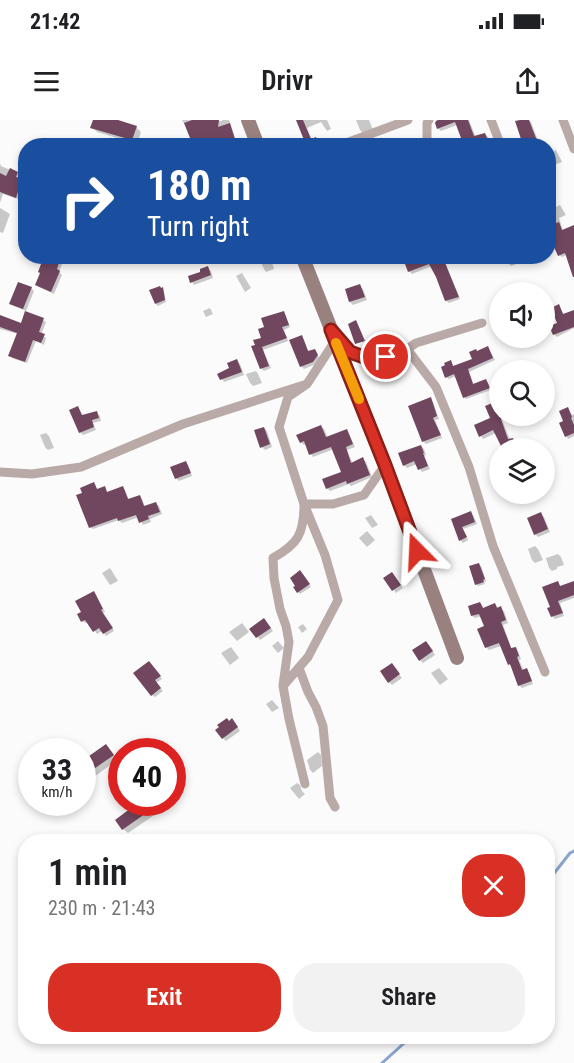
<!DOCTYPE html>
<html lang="en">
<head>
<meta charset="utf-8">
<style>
	body { margin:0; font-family:"Roboto Condensed",sans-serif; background:#f2f2f2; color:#202124; height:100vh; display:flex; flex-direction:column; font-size:22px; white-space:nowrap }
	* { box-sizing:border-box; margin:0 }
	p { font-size:20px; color:#757577 }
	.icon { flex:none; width:33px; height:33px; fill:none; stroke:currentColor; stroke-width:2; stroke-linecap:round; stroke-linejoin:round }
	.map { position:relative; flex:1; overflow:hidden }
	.drawer { position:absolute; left:18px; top:714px; width:537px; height:210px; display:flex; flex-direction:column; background:#fff; border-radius:24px; box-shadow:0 3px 9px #0003 }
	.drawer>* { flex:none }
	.hud { position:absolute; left:18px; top:18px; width:538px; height:126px; border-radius:24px; box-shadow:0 3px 9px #0003; background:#1a4fa0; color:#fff; overflow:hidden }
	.buttons { position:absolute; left:489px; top:162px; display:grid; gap:12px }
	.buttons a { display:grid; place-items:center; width:66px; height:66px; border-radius:50%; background:#fff; box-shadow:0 3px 9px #0003; font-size:30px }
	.speed { position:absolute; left:18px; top:618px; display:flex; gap:12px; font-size:30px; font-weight:700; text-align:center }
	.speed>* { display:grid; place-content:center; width:78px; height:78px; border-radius:50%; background:#fff; box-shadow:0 3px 9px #0003; line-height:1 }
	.speed small { font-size:15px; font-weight:400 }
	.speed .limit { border:9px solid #d22; background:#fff; color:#111 }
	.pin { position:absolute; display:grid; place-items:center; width:51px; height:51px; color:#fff; margin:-26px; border:3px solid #fff; border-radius:50%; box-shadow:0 2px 6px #0007 }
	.me { position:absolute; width:66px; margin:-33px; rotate:339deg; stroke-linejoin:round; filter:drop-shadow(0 0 4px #0008) }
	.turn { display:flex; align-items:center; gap:21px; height:126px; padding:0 30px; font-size:27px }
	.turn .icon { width:78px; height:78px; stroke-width:2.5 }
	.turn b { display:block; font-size:42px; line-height:51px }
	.round { display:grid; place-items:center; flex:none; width:63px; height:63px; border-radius:24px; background:#f2f2f2 }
	.headline { display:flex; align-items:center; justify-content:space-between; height:102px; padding:0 30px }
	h1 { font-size:36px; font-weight:600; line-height:45px }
	.primary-button { display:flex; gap:12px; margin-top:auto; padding:12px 30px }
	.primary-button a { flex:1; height:69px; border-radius:24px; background:#d93025; color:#fff; font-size:24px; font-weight:600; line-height:69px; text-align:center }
	.primary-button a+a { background:#f2f2f2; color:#202124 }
	.status { display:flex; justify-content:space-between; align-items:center; height:42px; padding:0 30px; background:#fff; direction:ltr }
	.status svg { height:16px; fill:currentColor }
	header { display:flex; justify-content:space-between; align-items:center; height:78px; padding:0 30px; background:#fff; font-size:27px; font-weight:600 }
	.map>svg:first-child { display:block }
</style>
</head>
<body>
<div class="status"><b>21:42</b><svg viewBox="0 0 49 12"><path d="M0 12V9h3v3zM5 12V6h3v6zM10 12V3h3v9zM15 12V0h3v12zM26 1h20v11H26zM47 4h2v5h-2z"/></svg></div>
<header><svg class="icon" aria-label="menu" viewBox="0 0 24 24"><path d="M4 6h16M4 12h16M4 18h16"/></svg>Drivr<svg class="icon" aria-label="share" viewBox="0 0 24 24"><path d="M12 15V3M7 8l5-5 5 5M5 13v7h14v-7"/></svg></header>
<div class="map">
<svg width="574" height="943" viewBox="0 0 574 943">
	<rect width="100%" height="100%" fill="#fbfbfb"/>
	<path fill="#0003" d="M94,0H112L136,7L141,12L137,24L97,12L92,7Z
		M182,0L222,1V0H229L238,26H216L215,22L207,26H194L188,10Z
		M298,0H327L331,9L327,11L321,2L307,8L312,20L315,19L320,26H294L306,21Z
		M356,0H369L373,10L363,13L360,10Z
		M443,0H469L476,18L485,14L488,17L491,26H464L457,5L441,11L438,8Z
		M525,0H529L531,2L540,26H515L523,20Z
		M556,30L562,42L549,47V33Z
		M0,43L1,46L17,53L20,56L18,60L24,63L18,79L3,74L0,83Z
		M560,85L566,95L559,98L563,111L574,107V149L567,135L562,137L559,135L549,114V96L554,94L552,89Z
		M0,88L10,94L3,113L0,112Z
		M47,136H65L59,152L62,155L54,174L39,167L37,165Z
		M258,136H268L271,139L274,149L266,152L264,149Z
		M414,136H456V138L445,142L460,179L449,183L446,181L432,146L412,154L409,151Z
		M506,136H525L527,140L511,146L508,143Z
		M208,148L211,151L213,158L194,165L192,162Z
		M242,153L251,168L245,172L236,156Z
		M360,166L363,169L367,180L353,185L350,182L347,170Z
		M31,168L34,171L26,191L14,186L11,183Z
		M162,169L164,171L166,182L158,186L156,184Z
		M559,186L564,195L574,191V208L557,217L554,214L559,204Z
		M210,188L213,194L206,197L203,191Z
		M283,193L286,196L290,207L284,210L288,221L263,230L271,248L264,251L261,248L253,227L263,219L266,208Z
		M0,197L22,205L43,200L46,202L41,215L46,218L44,225L36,221L27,243L12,238L10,235L18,214L0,209Z
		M301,217L304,220L309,233L315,231L320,239L316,244L304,249L301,246Z
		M488,228L495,240L469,252L474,265L486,260L488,263L491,270L466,279L464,277L456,256L449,259L446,257L451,242L454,247L474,240L477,232Z
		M237,241L240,244L244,255L224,262L219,255L231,248Z
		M256,251L258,254L262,263L253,266L250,263L246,254Z
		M430,279L433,282L439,299L435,300L442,318L426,324L423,321Z
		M494,284L497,287L510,320L513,319L516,322L518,328H503L496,313L483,319L481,316L492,299Z
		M78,288L83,297L97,293L100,296L101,301L93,303L96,310L83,315L80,312Z
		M568,289L572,295L574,294V316L568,319L566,316L565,302Z
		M321,306L324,309L328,318L346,311L349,314L355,327L347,330L353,344L363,339L366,342L372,357L351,366L349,364L330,371L327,368L343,353L334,329L313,337L311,334L307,324L304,325L301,322Z
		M264,308L267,311L272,327L265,330L262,327Z
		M46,313L49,316L54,328L48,330L45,327L40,315Z
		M421,326L424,329L426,335L424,336L430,349L422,352L417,344L407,348L404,345Z
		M185,342L188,345L192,356L179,361L176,358Z
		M93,363L98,371L104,368L108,373L122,368L125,370L129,380L140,377L142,379L145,387L156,383L159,386L162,394L150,399L151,402L143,405L139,397L122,403L119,400L93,409L90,407L84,373Z
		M471,393L473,395L477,404L463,409L468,420L463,423L460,420L452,399Z
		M541,394L544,397L550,412L538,417L535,414Z
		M371,395L378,405L372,408L365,398Z
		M367,411L375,420L367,427L359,418Z
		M535,426L538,429L543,440L535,443L532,440L528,429Z
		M558,434L561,437L564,445L557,447V449L552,451L549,448L546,438Z
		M478,444L481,446L486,461L484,462L485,464L478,466L476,464Z
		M110,448L118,461L110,465L102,453Z
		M392,453L403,468L396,473L385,459Z
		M303,455L311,467L300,474L298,472Z
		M574,462V478L560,483L564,496L555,499L552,496L551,488L558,463L561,467Z
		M96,475L105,492L103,493L114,511L106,516L102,511L97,514L88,502L85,503L83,501Z
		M480,483L484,489L495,485L504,491L508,503L503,505L512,530L515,528L518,531L521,539L519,540L524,551L526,550L529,553L533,564L522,568L519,565L512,547L509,544L501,526L489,530L486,527V507L482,496L475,498L472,496Z
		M242,503L249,512L237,521L229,512Z
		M267,503L273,511L260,520L251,509Z
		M303,504L307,509L302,513L298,507Z
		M278,521L284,528L278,533L272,526Z
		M429,525L435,535L423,543L420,540Z
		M231,527L239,538L230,545L221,533Z
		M152,546L162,559L156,563L163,571L155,577L152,575Z
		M394,548L402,558L392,565L389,562Z
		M439,548L448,559L440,565L431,553Z
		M272,580L279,588L272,592L266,584Z
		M235,603L240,611L226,621L223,618Z
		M111,631L117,640L90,660L82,652Z
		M318,632L321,635L322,646L313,653L310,650L307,640Z
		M297,663L300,665L302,671L305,674L299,679L290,668Z
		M149,685L156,694L128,713L123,709Z
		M242,716L246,722H235L234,719Z"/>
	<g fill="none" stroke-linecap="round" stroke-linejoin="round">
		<path stroke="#88a5ce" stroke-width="3" d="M548,761L570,733L574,731
			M382,943L412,916"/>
	</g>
	<path fill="#71475f" d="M93,0H118L137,6L132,20L90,8Z
		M192,0H219L218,7L230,3L237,26H215L212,20L198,25L196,21L192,23L184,3Z
		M296,0H303L311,19L316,17L320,26H291L304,20Z
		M438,0H468L474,16L485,13L490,26H464L455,2L437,9L435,3L436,1Z
		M520,0H529L539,26H508L507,24L521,19L515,1Z
		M10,48L18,52L16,57L22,59L16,78L0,72V53L6,56Z
		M559,102L562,110L574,105V157H573L565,133L558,136L554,127H552L549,119V113L553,111L551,105Z
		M45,136H61L57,149L60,151L51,172L35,165L40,153L38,152L41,144H42Z
		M402,136H446L443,138L459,177L445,181L436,157L429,144L408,152Z
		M208,146L211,155L190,163L188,156L200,152V149Z
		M18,162L32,167L23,189L9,184Z
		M360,164L365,177L349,182L345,169Z
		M160,166L161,168L163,167L165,180L155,184L149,170Z
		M559,184L563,194L574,190V207L553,215L549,206L557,203L551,188Z
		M25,191L44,198L39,212L45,214L41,223L33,220L25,242L8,236L17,213L0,207V195L21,203Z
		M284,191L289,205L282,207L287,218L262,227L269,246L260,249L251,226L255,225L253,220L261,218L258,209L264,207L261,198Z
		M356,200L365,221L355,224L348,204Z
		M302,215L308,231L315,229L318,235L313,242L300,247L289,220Z
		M488,226L493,238L468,249L473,264L486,259L490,268L463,278L454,254L445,258L441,247L445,245L444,243L451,240L453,246L472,239L469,232L476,229L477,231Z
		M237,239L242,252L220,260L217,254L229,248L227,243Z
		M431,277L437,296L433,298L441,315L422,322L408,286Z
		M495,282L508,319L513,318L517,328H502L493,310L479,317L474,305L490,298L485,286Z
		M78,286L82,295L97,291L99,298L92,300L94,307L79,313L69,290Z
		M568,287L572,297L571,298L574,305V313L565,317L559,303L563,301L559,291Z
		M321,305L326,317L347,309L353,324L346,327L351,343L363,337L370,355L347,364L346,361L326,369L322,359L341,352L331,327L309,335L304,321L300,323L296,315Z
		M264,307L270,324L260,328L254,310Z
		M421,325L424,333H423L428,346L418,350L414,341L403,346L398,333Z
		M186,341L191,353L175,359L170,347Z
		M94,362L97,369L105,366L107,372L123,366L128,379L140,375L144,386L156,382L160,392L148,396L149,399L139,403L136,395L118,401L117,398L89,408L76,375L82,373L80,368Z
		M471,391L475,402L462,407L467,417L459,421L451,399Z
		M541,392L548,409L534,415L527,398Z
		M479,443L485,459L483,460L484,462L475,465L469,446Z
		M300,450L310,464L297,473L293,467L295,466L290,458Z
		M392,452L401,465L392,471L383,458Z
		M558,461L560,466L574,461V475L558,481L563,493L551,497L547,488L550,487L542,467Z
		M94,471L103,489L101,490L113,508L103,514L99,508L93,512L85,500L81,502L77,494L81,492L75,481Z
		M480,482L483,488L495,483L497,488L501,486L506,500L501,502L510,525L511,528L516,527L519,536L517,537L522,550L527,548L532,561L518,566L510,544L508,545L499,523L485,528L477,509L484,506L479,494L471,496L468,486Z
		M264,498L271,508L256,518L249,509Z
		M426,521L433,531L419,541L412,530Z
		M149,541L161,556L155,560L161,568L151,576L133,553Z
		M392,543L400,554L388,563L380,551Z
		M227,598L229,601L232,598L238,607L222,619L215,610L219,607L217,605Z
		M106,624L114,635L82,657V641Z
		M139,682H147L152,689L122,710L115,700Z"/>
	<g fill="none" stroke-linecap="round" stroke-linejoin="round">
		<path stroke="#b9a9a7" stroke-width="9" d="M491,0L501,26
			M563,0L574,29
			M338,26L408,0
			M427,26V3L429,0
			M337,217L350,232L371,240L400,234L416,223L482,203
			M407,229L436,267L469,347L493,426L545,552
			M0,352L32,354L81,347L183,304L307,264L335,221
			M299,548L308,572L316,587L323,606L330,678L335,687
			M283,565L289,522L286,506L280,489L274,458L273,438C298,424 304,414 304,384H333L364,375L385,345
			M305,664L289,599L283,566L308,537L338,480L325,435L304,384L279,307L288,277L307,264"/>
		<path stroke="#99817f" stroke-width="14" d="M248,0L258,26
			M302,136L385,345L457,538"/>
	</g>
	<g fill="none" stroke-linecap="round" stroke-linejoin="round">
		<g stroke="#8d1f18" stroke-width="15">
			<path id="route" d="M386,237L372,240L350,232L331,210L385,345L417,431"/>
		</g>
		<use href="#route" stroke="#d93025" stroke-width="10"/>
		<path stroke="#f59e0b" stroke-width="10" d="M336,223L359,279"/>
	</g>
</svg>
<div class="buttons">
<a><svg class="icon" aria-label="sound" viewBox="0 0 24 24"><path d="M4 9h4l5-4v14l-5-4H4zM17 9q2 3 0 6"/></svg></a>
<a><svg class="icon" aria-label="search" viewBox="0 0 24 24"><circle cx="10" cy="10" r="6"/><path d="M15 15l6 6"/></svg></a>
<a><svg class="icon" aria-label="layers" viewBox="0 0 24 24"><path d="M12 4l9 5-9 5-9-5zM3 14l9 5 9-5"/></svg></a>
</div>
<div class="speed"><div>33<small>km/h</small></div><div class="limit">40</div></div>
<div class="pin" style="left:386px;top:237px;background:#d93025"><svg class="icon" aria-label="arrive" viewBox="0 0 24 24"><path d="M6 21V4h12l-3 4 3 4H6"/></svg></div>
<svg class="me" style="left:417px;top:431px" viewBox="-20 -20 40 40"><path d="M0-17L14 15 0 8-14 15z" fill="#d93025" stroke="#fff" stroke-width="4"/></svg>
<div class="hud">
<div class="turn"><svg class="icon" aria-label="right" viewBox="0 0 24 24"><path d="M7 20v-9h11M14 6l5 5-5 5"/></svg><div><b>180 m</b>Turn right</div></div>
</div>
<section class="drawer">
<div class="headline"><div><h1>1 min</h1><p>230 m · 21:43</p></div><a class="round" style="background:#d93025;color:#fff"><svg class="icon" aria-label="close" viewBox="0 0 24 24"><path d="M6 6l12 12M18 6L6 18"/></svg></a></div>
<div class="primary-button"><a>Exit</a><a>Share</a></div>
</section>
</div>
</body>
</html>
